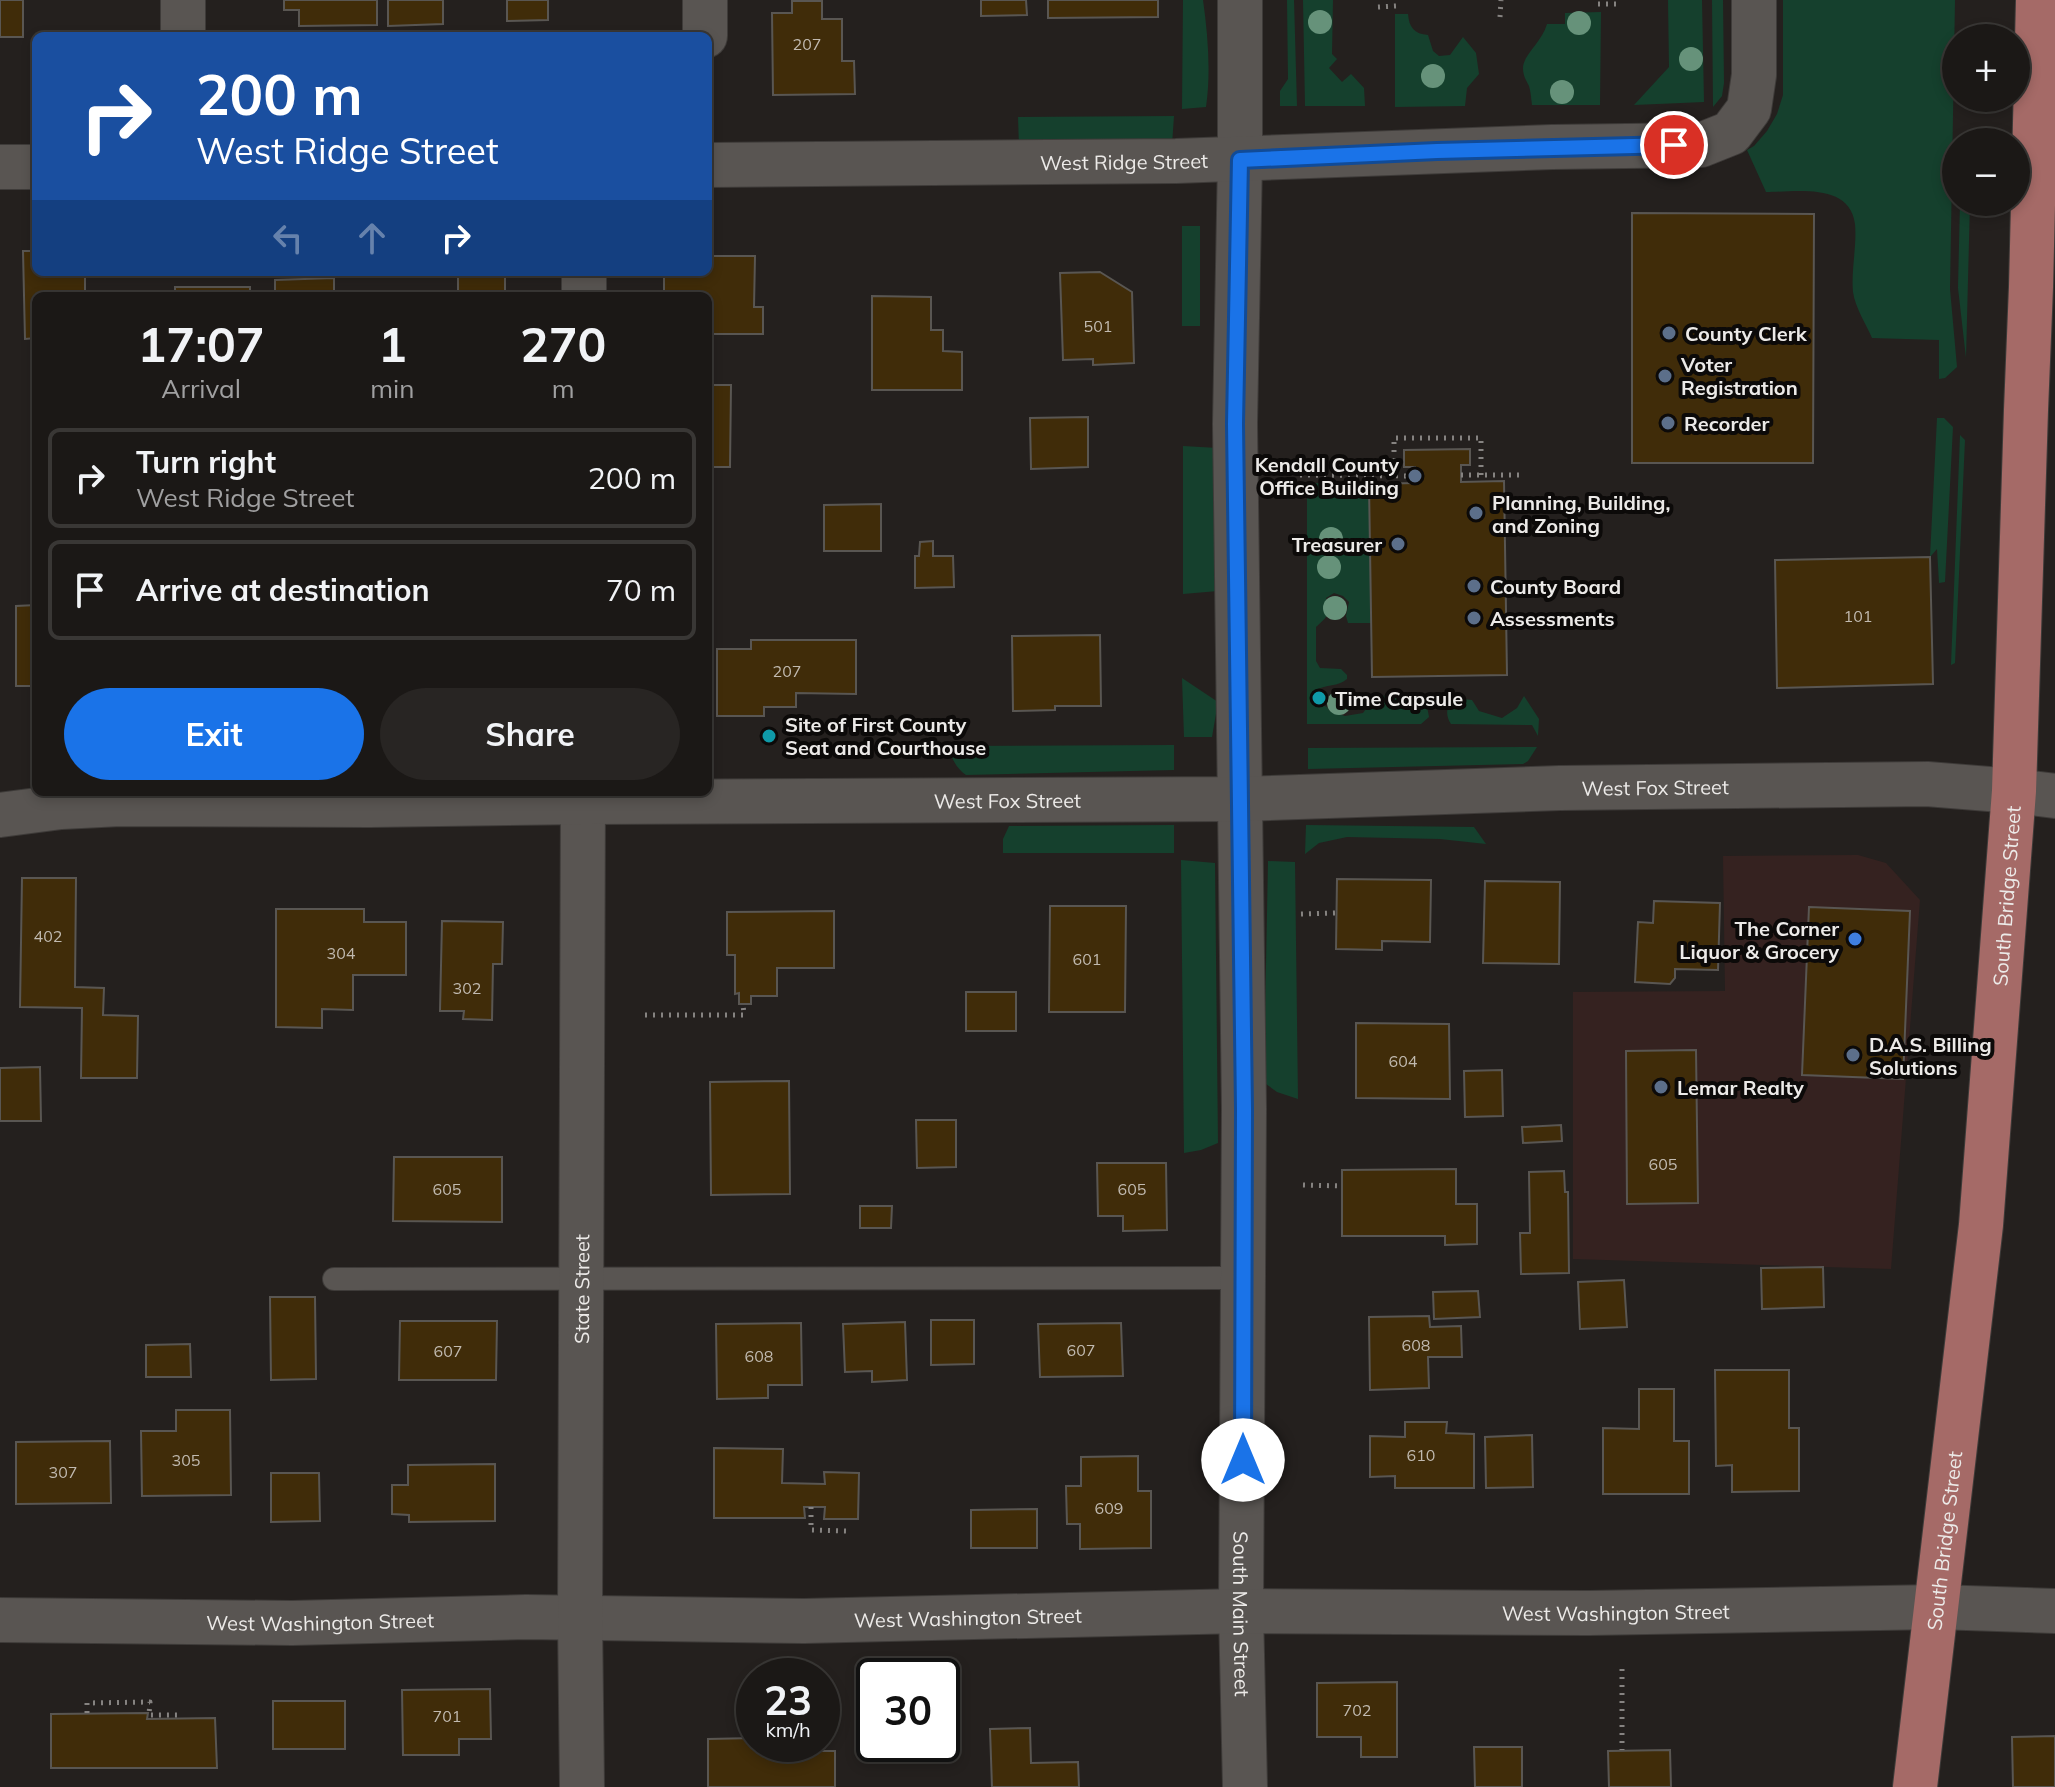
<!DOCTYPE html>
<html lang="en">
<head>
<meta charset="utf-8">
<style>
	body { margin:0; font-family:Mulish,sans-serif; background:#282523; color:#f1f3f6; height:100vh; display:flex; flex-direction:column; font-size:30px; white-space:nowrap }
	* { box-sizing:border-box; margin:0 }
	p { font-size:26px; color:#a0a0a1 }
	.icon { flex:none; width:44px; height:44px; fill:none; stroke:currentColor; stroke-width:2; stroke-linecap:round; stroke-linejoin:round }
	.map { position:relative; flex:1; overflow:hidden }
	.details { position:absolute; left:32px; top:292px; width:680px; height:504px; display:flex; flex-direction:column; background:#1b1816; border-radius:12px; box-shadow:0 4px 12px #0003,0 0 0 2px #393735 }
	.details>* { flex:none }
	.banner { position:absolute; left:32px; top:32px; width:680px; height:244px; border-radius:12px; box-shadow:0 4px 12px #0003,0 0 0 2px #393735; background:#1a4fa0; color:#fff; overflow:hidden }
	.tools { position:absolute; left:1942px; top:24px; display:grid; gap:16px }
	.tools a { display:grid; place-items:center; width:88px; height:88px; border-radius:50%; background:#1b1816; box-shadow:0 4px 12px #0003,0 0 0 2px #393735; font-size:40px }
	.speed { position:absolute; left:736px; top:1658px; display:flex; gap:16px; font-size:40px; font-weight:700; text-align:center }
	.speed>* { display:grid; place-content:center; width:104px; height:104px; border-radius:50%; background:#1b1816; box-shadow:0 4px 12px #0003,0 0 0 2px #393735; line-height:1 }
	.speed small { font-size:20px; font-weight:400 }
	.speed .limit { border:4px solid #111; border-radius:12px; background:#fff; color:#111 }
	.pin { position:absolute; display:grid; place-items:center; width:68px; height:68px; color:#fff; margin:-34px; border:4px solid #fff; border-radius:50%; box-shadow:0 2px 8px #0007 }
	.me { position:absolute; width:88px; margin:-44px; rotate:0deg; stroke-linejoin:round; filter:drop-shadow(0 0 6px #0008) }
	.turn { display:flex; align-items:center; gap:28px; height:168px; padding:0 32px; font-size:36px }
	.turn .icon { width:104px; height:104px; stroke-width:2.5 }
	.turn b { display:block; font-size:56px; line-height:68px }
	.lanes { display:flex; align-items:center; height:76px; padding:0 32px; background:#0003; justify-content:center; gap:40px; direction:ltr }
	.lanes .off { opacity:.35 }
	.eta { display:flex; justify-content:space-evenly; align-items:center; height:136px; text-align:center }
	.eta b { font-size:48px; font-weight:700; line-height:56px }
	.button { display:flex; gap:16px; margin-top:auto; padding:16px 32px }
	.button a { flex:1; height:92px; border-radius:48px; background:#1a73e8; color:#fff; font-size:32px; font-weight:700; line-height:92px; text-align:center }
	.button a+a { background:#282523; color:#f1f3f6 }
	ul { padding:0; list-style:none }
	li { display:flex; align-items:center; gap:24px; height:100px; margin:0 16px 12px; padding:0 16px; border:4px solid #393735; border-radius:12px }
	li div { flex:1 }
	li b { display:block; font-size:30px }
	li em { font-style:normal }
	.map>svg:first-child { display:block }
</style>
</head>
<body>
<div class="map">
<svg width="2055" height="1787" viewBox="0 0 2055 1787">
	<rect width="100%" height="100%" fill="#24201e"/>
	<path fill="#352220" d="M1858,855L1886,863L1920,900L1891,1269L1573,1259V992L1725,991L1723,856Z"/>
	<path fill="#15402d" d="M1183,0H1203C1208,35 1211,73 1206,107L1182,109Z
		M1287,0H1294L1297,106H1280V91L1288,79Z
		M1303,0H1333L1332,54L1337,59L1329,68L1342,82L1351,74L1364,88L1365,106H1305Z
		M1668,0H1702L1704,102L1634,105L1669,67Z
		M1712,0H1723L1724,83L1722,96L1713,107Z
		M1783,0H1955L1950,289L1957,367L1945,378L1939,379V340L1872,338C1866,324 1855,307 1853,292C1851,270 1857,246 1855,224C1850,182 1795,192 1766,192L1747,150L1754,146L1767,131L1777,114L1783,95Z
		M1601,12L1600,105H1532C1531,99 1531,92 1529,86C1526,80 1523,76 1523,68C1523,55 1542,42 1547,24H1565V13Z
		M1395,14H1408C1409,27 1414,34 1428,35L1433,51L1439,56L1450,55L1463,37L1476,53L1479,74L1467,88L1465,106L1395,107Z
		M1174,116L1172,145L1019,146L1018,117Z
		M1960,202H1970L1966,358L1958,288Z
		M1182,226H1200V326H1182Z
		M1937,418H1944L1953,427L1945,582L1939,583L1937,549L1930,557Z
		M1960,435L1965,440L1955,663L1951,665Z
		M1183,446L1218,448V591L1183,594Z
		M1307,483L1369,484L1372,623H1348L1346,616L1349,602L1343,596L1334,593L1326,598C1330,615 1329,615 1316,627V661L1320,668L1341,669L1347,675V679C1338,687 1326,684 1316,690L1314,697L1318,703L1327,707L1330,711L1345,716L1363,713L1373,699L1378,696L1408,695L1419,699L1427,706L1429,717L1421,724H1307Z
		M1182,678L1218,702L1212,737H1184Z
		M1524,696L1539,719L1538,736L1532,725L1451,724C1445,715 1446,705 1454,698L1472,700L1479,711L1502,718L1517,708Z
		M1174,745V770L966,775C956,768 951,758 949,746Z
		M1537,747L1528,761L1523,764L1308,769V748Z
		M1174,825V853H1003V839L1009,826Z
		M1306,825L1474,827L1486,844L1440,839L1347,837L1319,843L1305,854Z
		M1181,860L1215,863L1218,1143L1201,1150L1184,1153Z
		M1268,861L1295,862L1298,1099L1277,1092L1266,1084L1264,1070Z"/>
	<path fill="#402c09" stroke="#595652" stroke-width="2" d="M0,0H23V37H0Z
		M284,0H377V25L299,26V10H284Z
		M388,0H443V24L388,26Z
		M507,0H548V20L507,21Z
		M981,0H1026L1027,15L981,16Z
		M1048,0H1158V17L1048,18Z
		M792,1H822V19H842V61H854L855,94L773,95L772,13H792Z
		M1632,213L1814,214L1813,463H1632Z
		M23,251H36V272H85V296H36V338L25,339Z
		M708,256H755L754,307H763V334H708V296H664V272H708Z
		M1100,272L1132,292L1134,363L1093,365V359L1063,360L1060,273Z
		M458,274H505V296H458Z
		M334,278V296H275V280Z
		M175,287H250V296H175Z
		M872,296L931,297V330H943V351L962,352V390H872Z
		M708,385H731L730,467H708Z
		M1088,417V467L1031,469L1030,418Z
		M1470,449V465H1461V482L1504,481L1507,675L1372,677L1369,484L1415,483V467H1404V450Z
		M881,504V551H824V505Z
		M933,541V556H953L954,587L915,588V556H919L920,542Z
		M1930,557L1933,684L1777,688L1775,560Z
		M36,605V686H16V606Z
		M1100,635L1101,706H1055V710L1013,711L1012,636Z
		M751,640H856V694L796,693V707H764V716H717V649H751Z
		M22,878H76L75,987L104,988L103,1015L138,1016L137,1078H81L82,1008L20,1007Z
		M1337,879L1431,880L1430,942L1382,941V950L1336,949Z
		M1485,881L1560,882L1559,964L1483,963Z
		M1654,901L1720,903L1718,970L1675,969V978L1670,984L1635,982L1638,922L1653,923Z
		M1050,906H1126L1125,1012H1049Z
		M1809,907L1910,911L1903,1079L1802,1075Z
		M276,909H364V922H406V975H353V1010L322,1009V1028L276,1027Z
		M834,911V968H777V996H751V1004H739V993L735,994V955H727V912Z
		M442,921L503,922L502,964H493L492,1020L463,1019L464,1011H440Z
		M966,992H1016V1031H966Z
		M1356,1023L1449,1024L1450,1099L1356,1098Z
		M1696,1050L1698,1203L1627,1204L1626,1051Z
		M40,1067L41,1121H0V1068Z
		M1502,1070L1503,1116L1465,1117L1464,1071Z
		M789,1081L790,1194L711,1195L710,1082Z
		M916,1120H956V1167L917,1168Z
		M1561,1125L1562,1141L1523,1143L1522,1127Z
		M394,1157H502V1222L393,1221Z
		M1097,1163H1166L1167,1230L1123,1231V1216H1098Z
		M1456,1169V1204H1477V1244L1445,1245V1236H1342V1170Z
		M1564,1171L1565,1192H1568L1569,1273L1521,1274L1520,1233H1530L1529,1172Z
		M860,1206H892L891,1228H860Z
		M1823,1267L1824,1307L1762,1309L1761,1268Z
		M1624,1280L1627,1327L1580,1329L1578,1282Z
		M1478,1291L1480,1317L1434,1319L1433,1292Z
		M270,1297H315L316,1379L271,1380Z
		M1429,1316L1430,1327L1461,1326L1462,1357H1428L1429,1388L1370,1390L1369,1317Z
		M931,1320H974V1364L931,1365Z
		M400,1321H497L496,1380H399Z
		M905,1322L907,1380L872,1382V1371L845,1372L843,1324Z
		M801,1323L802,1385H768V1398L717,1399L716,1324Z
		M1121,1323L1123,1376L1040,1377L1038,1324Z
		M190,1344L191,1377H146V1345Z
		M1715,1370H1789V1428H1799V1491L1732,1492V1465L1716,1466Z
		M1639,1389H1674V1441H1689V1494H1603V1428L1639,1429Z
		M176,1410H230L231,1495L142,1496L141,1431H176Z
		M1405,1422H1447L1446,1433L1474,1434V1488H1395V1476L1370,1477V1436L1405,1437Z
		M1532,1435L1533,1487L1486,1488L1485,1437Z
		M110,1441L111,1503L16,1504V1442Z
		M714,1448L783,1449L782,1483L825,1484L824,1472L859,1473L858,1519H824L825,1507H804L805,1518H714Z
		M1138,1456V1491H1151V1548L1080,1549V1524H1067L1066,1486H1081V1457Z
		M495,1464V1521L409,1522V1515L392,1514V1485H408V1465Z
		M271,1473H319L320,1521L271,1522Z
		M1037,1509V1548H971V1510Z
		M1397,1682V1757H1361V1737H1317V1683Z
		M490,1689L491,1739H459V1755H403L402,1690Z
		M273,1701H345V1749H273Z
		M148,1713L147,1719L215,1718L217,1768H51V1714Z
		M1030,1728L1031,1763L1078,1762L1079,1787H992L990,1729Z
		M2055,1736V1787H2013L2012,1737Z
		M754,1738V1744H762V1751H835V1787H708V1739Z
		M1474,1747H1522V1787H1475Z
		M1670,1750L1671,1787H1609L1608,1751Z"/>
	<g fill="none" stroke-linecap="round" stroke-linejoin="round">
		<g stroke="#3e3b39" stroke-width="24">
			<path id="service" d="M334,1279L1244,1278"/>
		</g>
		<g stroke="#3e3b39" stroke-width="46">
			<g id="minor">
				<path d="M183,0V36"/>
				<path id="s1" d="M1240,0V160L1235,424L1244,1109L1241,1611L1245,1787"/>
				<path d="M705,36V0"/>
				<path id="s2" d="M708,165L1176,161L1552,147L1701,145L1731,133L1749,109L1754,75V0"/>
				<path d="M0,167H36"/>
				<path d="M584,272V296"/>
				<path d="M2014,791L2055,796"/>
				<path id="s3" d="M0,1620L292,1623L526,1617L804,1621L1241,1611L1589,1613L1937,1607L2055,1611"/>
				<path id="s4" d="M582,1787L580,1619L583,792"/>
			</g>
		</g>
		<g stroke="#3e3b39" stroke-width="46">
			<g id="tertiary">
				<path id="s5" d="M0,815L61,807L120,804L370,805L583,802L1240,799L1560,788L1927,784L2014,791"/>
			</g>
		</g>
		<g stroke="#3e3b39" stroke-width="46">
			<g id="trunk">
				<path id="s6" d="M1915,1787L1981,1225L2014,791L2026,410L2031,287L2038,0"/>
			</g>
		</g>
		<path stroke="#868381" stroke-width="5" stroke-dasharray="2 6" stroke-linecap="butt" d="M1598,4H1618
			M1378,7L1396,6
			M1500,17L1501,0
			M1300,475L1415,476
			M1461,475H1525
			M1394,476V438H1481V476
			M1301,914L1337,913
			M645,1015H744L743,1004
			M1303,1185L1342,1186
			M811,1507V1530L846,1531
			M1622,1669V1750
			M87,1713V1703L150,1702L149,1715H179
			M768,1750L769,1744"/>
		<use href="#service" stroke="#595552" stroke-width="22"/>
		<use href="#minor" stroke="#595552" stroke-width="44"/>
		<use href="#tertiary" stroke="#595552" stroke-width="44"/>
		<use href="#trunk" stroke="#a56a67" stroke-width="44"/>
	</g>
	<g fill="#66927a">
		<circle cx="1320" cy="22" r="12"/>
		<circle cx="1579" cy="23" r="12"/>
		<circle cx="1691" cy="59" r="12"/>
		<circle cx="1433" cy="76" r="12"/>
		<circle cx="1562" cy="92" r="12"/>
		<circle cx="1331" cy="539" r="12"/>
		<circle cx="1329" cy="567" r="12"/>
		<circle cx="1335" cy="608" r="12"/>
		<circle cx="1339" cy="703" r="12"/>
	</g>
	<g fill="none" stroke-linecap="round" stroke-linejoin="round">
		<g stroke="#114b97" stroke-width="20">
			<path id="route" d="M1243,1460L1244,1109L1235,424L1240,160L1437,151L1674,145"/>
		</g>
		<use href="#route" stroke="#1a73e8" stroke-width="14"/>
	</g>
	<g fill="#5c6f8a" stroke="#0c0a09" stroke-width="3">
		<circle cx="1669" cy="333" r="8"/>
		<circle cx="1665" cy="376" r="8"/>
		<circle cx="1668" cy="423" r="8"/>
		<circle cx="1415" cy="476" r="8"/>
		<circle cx="1476" cy="513" r="8"/>
		<circle cx="1398" cy="544" r="8"/>
		<circle cx="1474" cy="586" r="8"/>
		<circle cx="1474" cy="618" r="8"/>
		<circle cx="1853" cy="1055" r="8"/>
		<circle cx="1661" cy="1087" r="8"/>
	</g>
	<g fill="#0f9aa8" stroke="#0c0a09" stroke-width="3">
		<circle cx="1319" cy="698" r="8"/>
		<circle cx="769" cy="736" r="8"/>
	</g>
	<circle fill="#3f7fe0" stroke="#0c0a09" stroke-width="3" cx="1855" cy="939" r="8"/>
	<g text-anchor="middle" dominant-baseline="central" stroke-width="8" stroke-linejoin="round" paint-order="stroke">
		<g font-size="16" fill="#c1bab0">
			<text x="807" y="44">207</text>
			<text x="1098" y="326">501</text>
			<text x="1858" y="616">101</text>
			<text x="787" y="671">207</text>
			<text x="48" y="936">402</text>
			<text x="341" y="953">304</text>
			<text x="1087" y="959">601</text>
			<text x="467" y="988">302</text>
			<text x="1403" y="1061">604</text>
			<text x="1663" y="1164">605</text>
			<text x="447" y="1189">605</text>
			<text x="1132" y="1189">605</text>
			<text x="1416" y="1345">608</text>
			<text x="1081" y="1350">607</text>
			<text x="448" y="1351">607</text>
			<text x="759" y="1356">608</text>
			<text x="1421" y="1455">610</text>
			<text x="186" y="1460">305</text>
			<text x="63" y="1472">307</text>
			<text x="1109" y="1508">609</text>
			<text x="1357" y="1710">702</text>
			<text x="447" y="1716">701</text>
		</g>
		<g font-size="20" fill="#eceae8" stroke="#0c0a09">
			<text stroke="none"><textPath href="#s2" startOffset="416">West Ridge Street</textPath></text>
			<text stroke="none"><textPath href="#s5" startOffset="1656">West Fox Street</textPath></text>
			<text stroke="none"><textPath href="#s5" startOffset="1008">West Fox Street</textPath></text>
			<text stroke="none"><textPath href="#s6" startOffset="896">South Bridge Street</textPath></text>
			<text stroke="none"><textPath href="#s4" startOffset="498">State Street</textPath></text>
			<text stroke="none"><textPath href="#s6" startOffset="248">South Bridge Street</textPath></text>
			<text stroke="none"><textPath href="#s3" startOffset="1616">West Washington Street</textPath></text>
			<text stroke="none"><textPath href="#s1" startOffset="1614">South Main Street</textPath></text>
			<text stroke="none"><textPath href="#s3" startOffset="968">West Washington Street</textPath></text>
			<text stroke="none"><textPath href="#s3" startOffset="320">West Washington Street</textPath></text>
		</g>
		<g font-size="20" font-weight="bold" fill="#eceae8" stroke="#0c0a09" text-anchor="start">
			<text x="1685" y="333">County Clerk</text>
			<text x="1681" y="364">Voter<tspan x="1681" dy="23">Registration</tspan></text>
			<text x="1684" y="423">Recorder</text>
			<text x="1399" y="464" text-anchor="end">Kendall County<tspan x="1399" dy="23">Office Building</tspan></text>
			<text x="1492" y="502">Planning, Building,<tspan x="1492" dy="23">and Zoning</tspan></text>
			<text x="1382" y="544" text-anchor="end">Treasurer</text>
			<text x="1490" y="586">County Board</text>
			<text x="1490" y="618">Assessments</text>
			<text x="1335" y="698">Time Capsule</text>
			<text x="785" y="724">Site of First County<tspan x="785" dy="23">Seat and Courthouse</tspan></text>
			<text x="1839" y="928" text-anchor="end">The Corner<tspan x="1839" dy="23">Liquor &amp; Grocery</tspan></text>
			<text x="1869" y="1044">D.A.S. Billing<tspan x="1869" dy="23">Solutions</tspan></text>
			<text x="1677" y="1087">Lemar Realty</text>
		</g>
	</g>
</svg>
<div class="tools">
<a>+</a>
<a>−</a>
</div>
<div class="speed"><div>23<small>km/h</small></div><div class="limit">30</div></div>
<div class="pin" style="left:1674px;top:145px;background:#d93025"><svg class="icon" aria-label="arrive" viewBox="0 0 24 24"><path d="M6 21V4h12l-3 4 3 4H6"/></svg></div>
<svg class="me" style="left:1243px;top:1460px" viewBox="-20 -20 40 40"><circle r="19" fill="#fff"/><path d="M0-13L10 11 0 6-10 11z" fill="#1a73e8"/></svg>
<div class="banner">
<div class="turn"><svg class="icon" aria-label="right" viewBox="0 0 24 24"><path d="M7 20v-9h11M14 6l5 5-5 5"/></svg><div><b>200 m</b>West Ridge Street</div></div>
<div class="lanes"><svg class="icon off" aria-label="left" viewBox="0 0 24 24"><path d="M17 20v-9H6M10 6l-5 5 5 5"/></svg><svg class="icon off" aria-label="ahead" viewBox="0 0 24 24"><path d="M12 20V5M6 11l6-6 6 6"/></svg><svg class="icon" aria-label="right" viewBox="0 0 24 24"><path d="M7 20v-9h11M14 6l5 5-5 5"/></svg></div>
</div>
<section class="details">
<div class="eta">
<div><b>17:07</b><p>Arrival</p></div>
<div><b>1</b><p>min</p></div>
<div><b>270</b><p>m</p></div>
</div>
<ul>
<li><svg class="icon" aria-label="right" viewBox="0 0 24 24"><path d="M7 20v-9h11M14 6l5 5-5 5"/></svg><div><b>Turn right</b><p>West Ridge Street</p></div><em>200 m</em></li>
<li><svg class="icon" aria-label="arrive" viewBox="0 0 24 24"><path d="M6 21V4h12l-3 4 3 4H6"/></svg><div><b>Arrive at destination</b></div><em>70 m</em></li>
</ul>
<div class="button"><a>Exit</a><a>Share</a></div>
</section>
</div>
</body>
</html>
